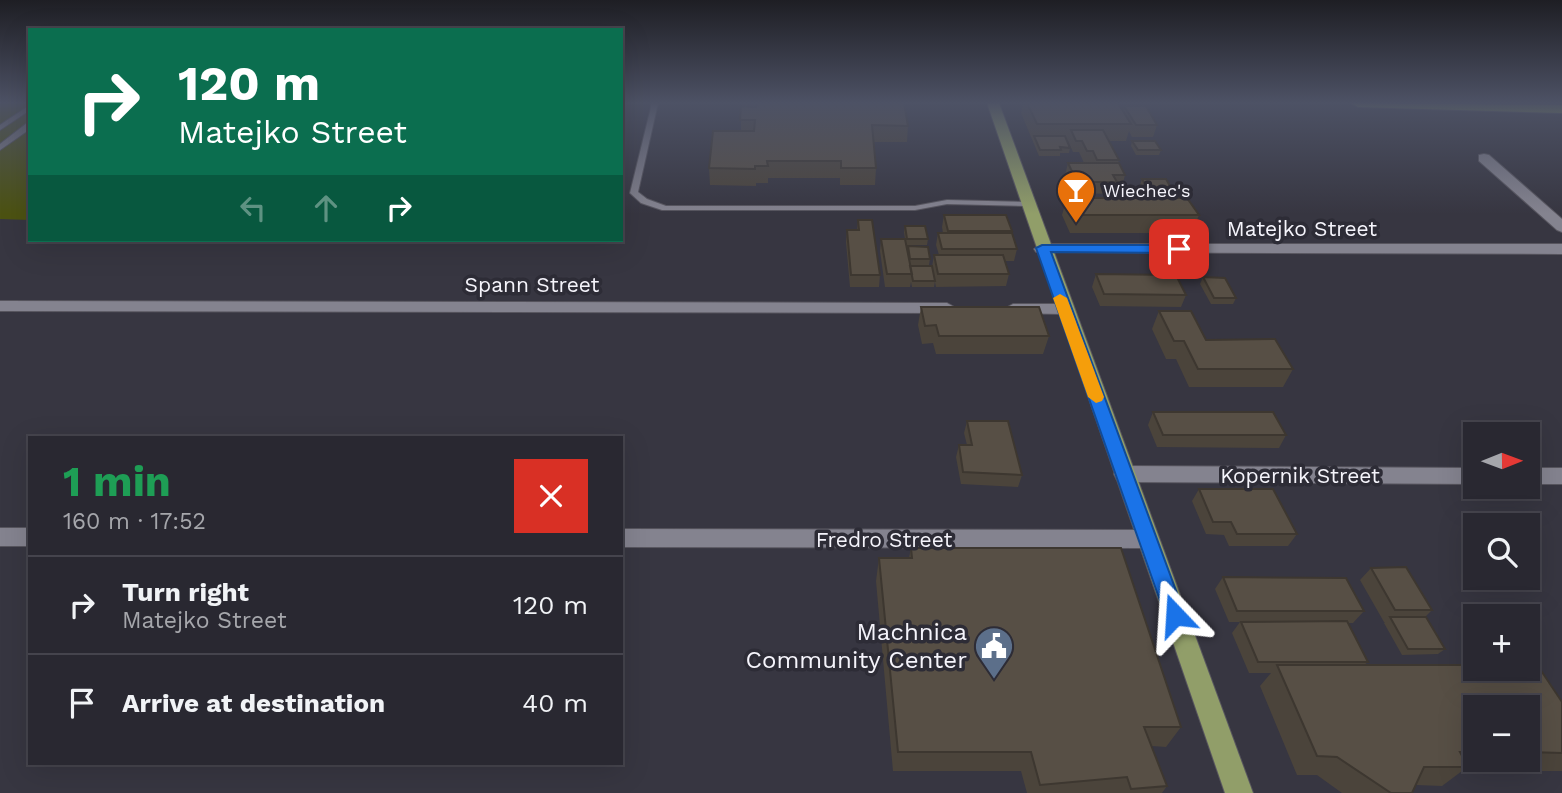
<!DOCTYPE html>
<html lang="en">
<head>
<meta charset="utf-8">
<style>
	body { margin:0; font-family:"Work Sans",sans-serif; background:#35343d; color:#f1f3f6; height:100vh; display:flex; flex-direction:column; font-size:26px; white-space:nowrap }
	* { box-sizing:border-box; margin:0 }
	p { font-size:23px; color:#a5a6ab }
	.icon { flex:none; width:38px; height:38px; fill:none; stroke:currentColor; stroke-width:2; stroke-linecap:round; stroke-linejoin:round }
	.map { position:relative; flex:1; overflow:hidden }
	.panel { position:absolute; left:28px; top:436px; width:595px; height:329px; display:flex; flex-direction:column; background:#292831; border-radius:0px; box-shadow:0 7px 28px #0002,0 0 0 2px #45444d }
	.panel>* { flex:none }
	.hud { position:absolute; left:28px; top:28px; width:595px; height:214px; border-radius:0px; box-shadow:0 7px 28px #0002,0 0 0 2px #45444d; background:#0b6e4f; color:#fff; overflow:hidden }
	.needle { width:46px; rotate:89deg }
	.tools { position:absolute; left:1463px; top:422px; display:grid; gap:14px }
	.tools a { display:grid; place-items:center; width:77px; height:77px; border-radius:0px; background:#292831; box-shadow:0 7px 28px #0002,0 0 0 2px #45444d; font-size:35px }
	.pin { position:absolute; display:grid; place-items:center; width:60px; height:60px; color:#fff; margin:-30px; border-radius:14px; box-shadow:0 4px 10px #0006 }
	.me { position:absolute; width:77px; margin:-38px; rotate:340deg; stroke-linejoin:round; filter:drop-shadow(0 0 5px #0008) }
	.turn { display:flex; align-items:center; gap:24px; height:147px; padding:0 35px; font-size:32px }
	.turn .icon { width:91px; height:91px; stroke-width:2.5 }
	.turn b { display:block; font-size:49px; line-height:60px }
	.lanes { display:flex; align-items:center; height:66px; padding:0 35px; background:#0003; justify-content:center; gap:35px; direction:ltr }
	.lanes .off { opacity:.35 }
	.round { display:grid; place-items:center; flex:none; width:74px; height:74px; border-radius:0px; background:#35343d }
	.head { display:flex; align-items:center; justify-content:space-between; height:119px; padding:0 35px }
	h1 { font-size:42px; font-weight:700; line-height:52px; color:#1e9e55 }
	ul { padding:0; list-style:none }
	li { display:flex; align-items:center; gap:21px; height:98px; padding:0 35px; border-top:2px solid #45444d }
	li div { flex:1 }
	li b { display:block; font-size:26px }
	li em { font-style:normal }
	.map>svg:first-child { display:block }
</style>
</head>
<body>
<div class="map">
<svg width="1562" height="793" viewBox="0 0 1562 793">
	<rect width="100%" height="100%" fill="#373641"/>
	<path fill="#4c5212" d="M0,103H30V220L0,219Z"/>
	<g fill="none" stroke-linecap="round" stroke-linejoin="round">
		<g stroke="#57555e" stroke-width="2">
			<path id="service" d="M652,103H658L638,192L647,199L666,206H915L947,200L1027,202L1031,204L1027,206L947,204L915,210H662L641,203L630,193Z
				M30,105V110L0,130V125Z
				M27,123H30V129L0,150V144Z"/>
		</g>
		<g stroke="#57555e" stroke-width="2">
			<path id="minor" d="M1484,154L1489,155L1562,219V232L1557,230L1479,161V155Z
				M1042,244H1562V254L1036,252L1034,249Z
				M0,301L947,303L956,308L947,313L0,311Z
				M1013,304H1064L1073,309L1064,314L1007,313L1004,309Z
				M1124,466L1475,468V484L1124,482L1117,480L1114,474L1117,468Z
				M1528,468H1562V484H1528Z
				M0,528H30V546H0Z
				M621,529L1147,530L1155,532L1158,539L1155,546L1147,548L621,547Z"/>
		</g>
		<g stroke="#57555e" stroke-width="2">
			<path id="primary" d="M987,103H999L1253,793H1225Z"/>
		</g>
		<g stroke="#57555e" stroke-width="2">
			<path id="motorway" d="M1351,103L1562,105V113L1358,107Z"/>
		</g>
		<use href="#service" fill="#84838f" fill-rule="evenodd"/>
		<use href="#minor" fill="#84838f" fill-rule="evenodd"/>
		<use href="#primary" fill="#919e69" fill-rule="evenodd"/>
		<use href="#motorway" fill="#99b050" fill-rule="evenodd"/>
	</g>
	<path fill="#4b443b" fill-rule="evenodd" d="M740,103H904L908,126L907,142H874L876,168L875,185H840V178H768V183H756V186L710,185L709,168L741,131V111H740Z
		M1023,103H1118L1123,111L1124,106L1157,125L1153,137H1132L1129,131L1126,141H1108L1119,160L1118,163L1125,175L1122,187H1115L1113,194L1073,193L1065,175L1068,163H1084L1079,152H1073L1068,141H1067L1070,148L1069,153H1060V156H1039L1021,113Z
		M1132,141L1161,150L1159,155H1136L1131,146Z
		M1142,179L1177,198L1199,215L1192,233H1070L1062,215L1067,198H1148L1140,185Z
		M944,215L1012,231L1011,233L1017,249L1014,261H1005L1009,274L1006,286L936,287L932,268L935,281L934,287H912L911,282L910,287H885L880,251L881,239H905L904,232L905,226L928,239L927,245H907V249L930,259L929,265L932,267L934,255H939L936,245L938,233H943L942,227Z
		M858,220L880,275L879,287H850L846,242L847,230H857Z
		M1096,274L1186,295L1181,307L1100,306L1092,287Z
		M1203,277L1236,298L1233,304H1211L1200,284Z
		M921,307L1049,336L1043,354H936L933,343L922,344L918,325Z
		M1159,311L1206,340L1293,369L1283,387H1189L1176,359H1166L1152,329Z
		M1153,412L1286,435L1279,448L1157,447L1148,425Z
		M967,421L1022,475L1018,487L961,484L956,457L959,445H967L964,433Z
		M1199,489L1297,534L1288,546H1229L1224,535L1206,534L1192,501Z
		M911,548L1181,727L1166,747L1152,746L1167,786L1162,793H1027L1021,771H893L876,581L879,558H909Z
		M1371,568L1432,610L1425,617L1445,649L1438,654L1402,655L1384,623L1385,622H1384L1360,580Z
		M1223,577L1364,611L1353,623H1348L1368,662L1364,665H1466L1462,658L1475,646V668L1562,702V771H1462L1442,786L1416,785L1412,793H1342L1317,775H1297L1260,686L1271,673H1249L1232,633L1240,622H1229L1215,589ZM1475,707H1528V760H1475Z"/>
	<path fill="#574f45" stroke="#3d3730" stroke-width="2" d="M757,103H904L908,126L872,125L876,168H841V161H767L768,166H755V169L709,168L713,131H754L755,120H740L741,106L756,107Z
		M1027,103H1118L1131,124H1037Z
		M1124,106H1146L1157,125H1136Z
		M1071,130H1103L1119,160H1097L1093,151H1087L1082,141H1076Z
		M1034,136H1065L1070,148L1060,147L1061,150H1040Z
		M1132,141H1155L1161,150H1138Z
		M1068,163H1119L1125,175H1113L1117,182H1077Z
		M1142,179H1166L1177,198H1154Z
		M1067,198H1187L1199,215H1075Z
		M944,215H1006L1012,231H948Z
		M858,220H872L880,275H851L847,230H859Z
		M905,226H925L928,239H907Z
		M938,233H1012L1017,249H942Z
		M881,239H905L912,274H887Z
		M908,246L928,247L930,259H910Z
		M934,255H1003L1009,274H938Z
		M910,266H932L935,281H913Z
		M1096,274L1176,275L1186,295L1104,294Z
		M1203,277L1225,278L1236,298H1214Z
		M921,307H1039L1049,336H939L936,325L925,326Z
		M1159,311H1191L1206,340L1275,339L1293,369H1198L1184,341H1174Z
		M1153,412H1273L1286,435H1163Z
		M967,421H1008L1022,475L963,472L959,445H972Z
		M1199,489H1273L1297,534H1237L1231,522H1213Z
		M911,548H1121L1181,727H1144L1167,786L1131,789L1127,777L1040,785L1031,752H898L879,558H912Z
		M1406,567L1432,610H1395L1371,568Z
		M1223,577L1346,578L1364,611H1237Z
		M1390,617H1426L1445,649H1408Z
		M1347,621L1368,662H1258L1241,622Z
		M1528,651L1562,702V753L1528,752V707H1475V752H1460L1468,767H1424L1412,793H1391L1337,757L1317,756L1277,665H1475V668H1528Z"/>
	<linearGradient id="sky" x2="0" y2="1"><stop stop-color="#1e1e24"/><stop offset="0.48" stop-color="#4d5265"/><stop offset="1" stop-color="#4d5265" stop-opacity="0"/></linearGradient>
	<rect width="1562" height="214" fill="url(#sky)"/>
	<path fill="#1a73e8" stroke="#114b97" stroke-width="2" d="M1042,245H1179L1186,249L1179,253L1051,252L1185,615L1182,622L1175,624L1168,622L1165,615L1036,248Z"/>
	<path fill="#f59e0b" d="M1060,294L1067,298L1104,397L1102,401L1096,403L1088,397L1053,298Z"/>
	<defs>
		<g id="bar-pin" transform="scale(2.0125)"><path d="M0 17L-7.5 6A9.5 9.5 0 1 1 7.5 6Z" fill="#e8710a" stroke="#2d2c36"/><path d="M-6-5H6L.8 .8V4.5H3.5V6h-7V4.5H-.8V.8Z" fill="#fff"/></g>
		<g id="civic-pin" transform="scale(2.0125)"><path d="M0 17L-7.5 6A9.5 9.5 0 1 1 7.5 6Z" fill="#5c6f8a" stroke="#2d2c36"/><path d="M-.6-6.5H3V-4.5H.6V-3L4-1V1h2V6H-6V1h2V-1L-.6-3ZM-1.2 2.5V6h2.4V2.5Z" fill="#fff"/></g>
	</defs>
	<g fill-rule="evenodd">
		<use href="#bar-pin" x="1076" y="190"/>
		<use href="#civic-pin" x="994" y="646"/>
	</g>
	<g text-anchor="middle" dominant-baseline="central" stroke-width="7" stroke-linejoin="round" paint-order="stroke">
		<g font-size="18" fill="#f5f4fb" stroke="#2d2c36" text-anchor="start">
			<text x="1103" y="190">Wiechec's</text>
		</g>
		<g font-size="21" fill="#f5f4fb" stroke="#2d2c36">
			<text x="1302" y="228">Matejko Street</text>
			<text x="532" y="284">Spann Street</text>
			<text x="1300" y="475">Kopernik Street</text>
			<text x="884" y="539">Fredro Street</text>
		</g>
		<g font-size="24" fill="#f5f4fb" stroke="#2d2c36" text-anchor="end">
			<text x="967" y="632">Machnica<tspan x="967" dy="28">Community Center</tspan></text>
		</g>
	</g>
</svg>
<div class="tools">
<a><svg class="needle" viewBox="-14 -14 28 28"><path d="M0-13l5 13h-10z" fill="#e53935"/><path d="M0 13l5-13h-10z" fill="#a5a6ab"/></svg></a>
<a><svg class="icon" aria-label="search" viewBox="0 0 24 24"><circle cx="10" cy="10" r="6"/><path d="M15 15l6 6"/></svg></a>
<a>+</a>
<a>−</a>
</div>
<div class="pin" style="left:1179px;top:249px;background:#d93025"><svg class="icon" aria-label="arrive" viewBox="0 0 24 24"><path d="M6 21V4h12l-3 4 3 4H6"/></svg></div>
<svg class="me" style="left:1175px;top:615px" viewBox="-20 -20 40 40"><path d="M0-17L14 15 0 8-14 15z" fill="#1a73e8" stroke="#fff" stroke-width="4"/></svg>
<div class="hud">
<div class="turn"><svg class="icon" aria-label="right" viewBox="0 0 24 24"><path d="M7 20v-9h11M14 6l5 5-5 5"/></svg><div><b>120 m</b>Matejko Street</div></div>
<div class="lanes"><svg class="icon off" aria-label="left" viewBox="0 0 24 24"><path d="M17 20v-9H6M10 6l-5 5 5 5"/></svg><svg class="icon off" aria-label="ahead" viewBox="0 0 24 24"><path d="M12 20V5M6 11l6-6 6 6"/></svg><svg class="icon" aria-label="right" viewBox="0 0 24 24"><path d="M7 20v-9h11M14 6l5 5-5 5"/></svg></div>
</div>
<section class="panel">
<div class="head"><div><h1>1 min</h1><p>160 m · 17:52</p></div><a class="round" style="background:#d93025;color:#fff"><svg class="icon" aria-label="close" viewBox="0 0 24 24"><path d="M6 6l12 12M18 6L6 18"/></svg></a></div>
<ul>
<li><svg class="icon" aria-label="right" viewBox="0 0 24 24"><path d="M7 20v-9h11M14 6l5 5-5 5"/></svg><div><b>Turn right</b><p>Matejko Street</p></div><em>120 m</em></li>
<li><svg class="icon" aria-label="arrive" viewBox="0 0 24 24"><path d="M6 21V4h12l-3 4 3 4H6"/></svg><div><b>Arrive at destination</b></div><em>40 m</em></li>
</ul>
</section>
</div>
</body>
</html>
